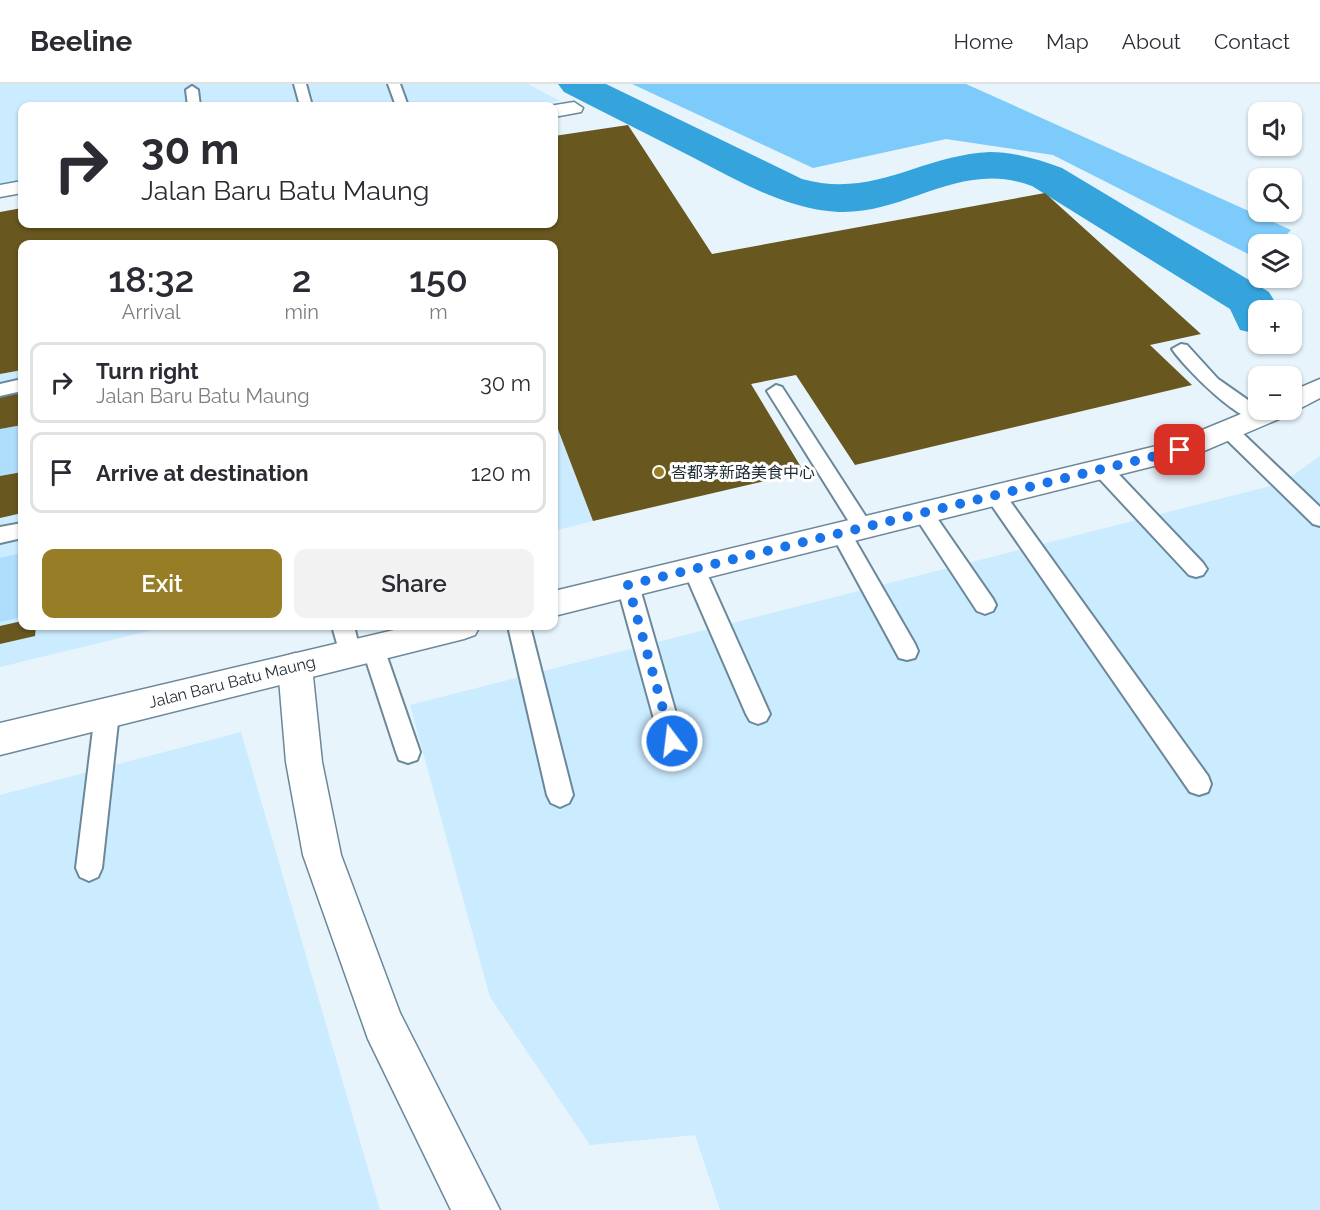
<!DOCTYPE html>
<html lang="en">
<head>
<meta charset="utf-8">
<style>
	body { margin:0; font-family:Raleway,"Noto Sans SC",sans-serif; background:#f2f2f3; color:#2b2b33; height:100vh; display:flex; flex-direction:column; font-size:22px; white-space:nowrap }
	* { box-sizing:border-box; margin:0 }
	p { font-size:20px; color:#7c7c81 }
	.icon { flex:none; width:33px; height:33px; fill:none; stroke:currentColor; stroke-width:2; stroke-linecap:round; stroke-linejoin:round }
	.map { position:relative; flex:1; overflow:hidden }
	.details { position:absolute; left:18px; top:156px; width:540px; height:390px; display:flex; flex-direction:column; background:#fff; border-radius:12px; box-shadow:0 2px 4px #0004 }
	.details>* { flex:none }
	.guide { position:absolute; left:18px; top:18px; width:540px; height:126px; border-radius:12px; box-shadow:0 2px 4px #0004; background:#fff; color:#2b2b33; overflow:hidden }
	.tools { position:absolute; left:1248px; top:18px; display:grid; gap:12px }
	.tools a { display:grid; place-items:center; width:54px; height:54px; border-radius:12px; background:#fff; box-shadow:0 2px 4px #0004; font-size:30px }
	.pin { position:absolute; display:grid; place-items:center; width:51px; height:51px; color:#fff; margin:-26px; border-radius:12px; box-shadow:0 3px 9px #0006 }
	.me { position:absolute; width:66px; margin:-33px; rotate:345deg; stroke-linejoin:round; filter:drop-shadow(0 0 4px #0008) }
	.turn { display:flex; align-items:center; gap:21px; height:126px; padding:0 24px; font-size:27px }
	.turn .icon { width:78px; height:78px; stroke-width:2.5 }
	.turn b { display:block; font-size:42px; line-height:51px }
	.eta { display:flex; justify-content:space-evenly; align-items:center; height:102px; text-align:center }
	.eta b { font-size:36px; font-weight:600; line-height:42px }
	.button { display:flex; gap:12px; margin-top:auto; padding:12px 24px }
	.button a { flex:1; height:69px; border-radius:12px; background:#977d25; color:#fff; font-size:24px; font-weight:600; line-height:69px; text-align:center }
	.button a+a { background:#f2f2f3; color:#2b2b33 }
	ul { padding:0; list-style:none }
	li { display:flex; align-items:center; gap:18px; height:81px; margin:0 12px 9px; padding:0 12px; border:3px solid #e1e1e2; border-radius:12px }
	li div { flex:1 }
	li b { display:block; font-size:22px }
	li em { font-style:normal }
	header { display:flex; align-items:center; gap:36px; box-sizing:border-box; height:84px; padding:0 30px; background:#fff; border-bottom:2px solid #e1e1e2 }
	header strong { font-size:28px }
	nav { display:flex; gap:33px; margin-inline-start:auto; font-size:21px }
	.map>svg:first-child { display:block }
</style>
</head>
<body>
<header>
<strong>Beeline</strong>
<nav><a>Home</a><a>Map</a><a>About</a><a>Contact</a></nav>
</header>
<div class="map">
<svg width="1320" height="1126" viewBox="0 0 1320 1126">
	<rect width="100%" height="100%" fill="#e7f4fc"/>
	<path fill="#cbebff" d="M0,0H528L560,17L523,22H22V97L0,100Z
		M22,286V542H169L0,583V290Z
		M554,335L593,437L554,447Z
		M1320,372V1126H720L695,1051L590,1061L490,913L410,621L1282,399Z
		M241,648L380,1126H0V711Z"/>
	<path fill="#afdefc" d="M22,341V388L0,392V345Z
		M22,469V533L0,538V474Z"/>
	<path fill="#7ccbfa" d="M632,0H966L1291,146L1277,160H1258V175L1053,71L946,55L813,84Z"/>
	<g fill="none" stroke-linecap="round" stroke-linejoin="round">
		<path fill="#35a4dd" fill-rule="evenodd" d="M558,0H606L802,95C874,115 921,71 990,68C1015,68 1039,76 1062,84L1269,208L1280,226H1258V250L1240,246L1230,225L1032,102C960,75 907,131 838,128C785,125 739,97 694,74C651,52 607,30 564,8Z"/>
	</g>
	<path fill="#68571f" d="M628,41L712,170L1045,109L1201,250L1150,261L1192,301L855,381L796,291L751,300L804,388L593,437L554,335V160H22V286L0,290V128L22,124V140H554V52Z
		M22,307V341L0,345V311Z
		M22,388V429L0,434V392Z
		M22,537V542H36L35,552L0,560V542Z"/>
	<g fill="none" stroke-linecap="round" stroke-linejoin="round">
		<g stroke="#6b889a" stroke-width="4">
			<path id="service" d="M294,0H306L312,22H300Z
				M388,0H400L408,22H396Z
				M192,2L198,6L200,22H188L186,6Z
				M1181,260L1187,261L1218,295L1268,330L1270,334L1268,338C1244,345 1185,284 1172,265Z
				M22,295V307L0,312V300Z
				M776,301L782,303L870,439L873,444L870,449L863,452L856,449L767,307Z
				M1229,341L1236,343L1320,423V442L1313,440L1222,351L1220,347L1222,343Z
				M1102,378L1109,380L1203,479L1207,485L1203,491L1196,493L1189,491L1095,390L1092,385L1095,380Z
				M995,404L1002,406L1208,692L1211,700L1208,708L1199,711L1190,708L988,416L985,411L988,406Z
				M923,422L930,424L993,515L996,521L993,527L985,530L977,527L916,434L913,429L916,424Z
				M22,439V454L0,459V443Z
				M841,441L848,444L915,560L918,567L915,574L907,576L899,574L831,449L834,444Z
				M694,477L701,479L705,485L770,630L766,637L758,640L750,637L746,630L683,485L687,479Z
				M628,493L636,495L639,501L684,657L681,665L672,668L663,665L660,657L617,501L620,495Z
				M332,542H354L361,570L358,577L350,579L342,577Z
				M508,542H530L573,711L569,719L560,723L551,719L547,711Z
				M373,555L381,557L384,564L420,668L417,676L408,679L399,676L396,668L362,564L365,557Z
				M107,619L115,622L119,629L102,784L98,793L89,797L80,793L76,784L95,629L99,622Z"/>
		</g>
		<g stroke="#6b889a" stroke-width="3">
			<path id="minor" d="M574,18L583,24L581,28L554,33V22H549Z
				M22,97V109L0,113V101Z
				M295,569L307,573L312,583L322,678L341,771L400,929L500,1126H451L368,955L303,771L286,678L278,583L283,573Z"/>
		</g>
		<g stroke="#6b889a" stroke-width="3">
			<path id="tertiary" d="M1320,295V314L1301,324L1290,326L1286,332L1190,373L554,532V507L1173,358L1258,323V326H1292V307Z
				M411,542H480L475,551L464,555L0,671V639Z"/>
		</g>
		<use href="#service" fill="#fff" fill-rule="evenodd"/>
		<use href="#minor" fill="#fff" fill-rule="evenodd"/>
		<use href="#tertiary" fill="#fff" fill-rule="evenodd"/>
	</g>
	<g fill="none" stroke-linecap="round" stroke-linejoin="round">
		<path stroke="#1a73e8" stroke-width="10" stroke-dasharray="0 18" d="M672,657L628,501L1180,366"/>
	</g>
	<circle fill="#977d25" stroke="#fff" stroke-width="2" cx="659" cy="388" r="6"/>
	<g text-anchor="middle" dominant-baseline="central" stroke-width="6" stroke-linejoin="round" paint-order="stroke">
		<g font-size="16" fill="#1c2830" stroke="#fff" text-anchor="start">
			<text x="671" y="388">峇都茅新路美食中心</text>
		</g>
		<g font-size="16" fill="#1c2830" stroke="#fff">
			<text transform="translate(232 598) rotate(-14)">Jalan Baru Batu Maung</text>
		</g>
	</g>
</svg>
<div class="tools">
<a><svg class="icon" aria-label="sound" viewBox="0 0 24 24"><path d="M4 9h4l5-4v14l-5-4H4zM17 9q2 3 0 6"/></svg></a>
<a><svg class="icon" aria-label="search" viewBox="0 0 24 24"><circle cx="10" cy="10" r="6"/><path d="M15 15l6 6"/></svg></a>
<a><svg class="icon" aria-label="layers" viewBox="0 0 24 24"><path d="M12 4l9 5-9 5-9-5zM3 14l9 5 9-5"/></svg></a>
<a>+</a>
<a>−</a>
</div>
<div class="pin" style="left:1180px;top:366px;background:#d93025"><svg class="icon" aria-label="arrive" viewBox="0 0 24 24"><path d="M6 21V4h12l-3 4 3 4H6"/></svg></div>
<svg class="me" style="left:672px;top:657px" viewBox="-20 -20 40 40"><circle r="17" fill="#1a73e8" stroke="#fff" stroke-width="3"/><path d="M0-11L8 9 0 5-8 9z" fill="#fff"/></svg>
<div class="guide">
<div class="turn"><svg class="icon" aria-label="right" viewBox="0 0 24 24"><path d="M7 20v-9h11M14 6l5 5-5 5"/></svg><div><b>30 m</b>Jalan Baru Batu Maung</div></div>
</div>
<section class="details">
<div class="eta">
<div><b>18:32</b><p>Arrival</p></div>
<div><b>2</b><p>min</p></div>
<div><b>150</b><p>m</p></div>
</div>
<ul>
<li><svg class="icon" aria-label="right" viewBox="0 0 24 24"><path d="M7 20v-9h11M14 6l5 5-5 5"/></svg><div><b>Turn right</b><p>Jalan Baru Batu Maung</p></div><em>30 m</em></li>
<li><svg class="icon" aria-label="arrive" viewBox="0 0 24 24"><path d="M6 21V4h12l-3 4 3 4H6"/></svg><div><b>Arrive at destination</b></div><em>120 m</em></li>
</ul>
<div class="button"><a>Exit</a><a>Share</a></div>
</section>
</div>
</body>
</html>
